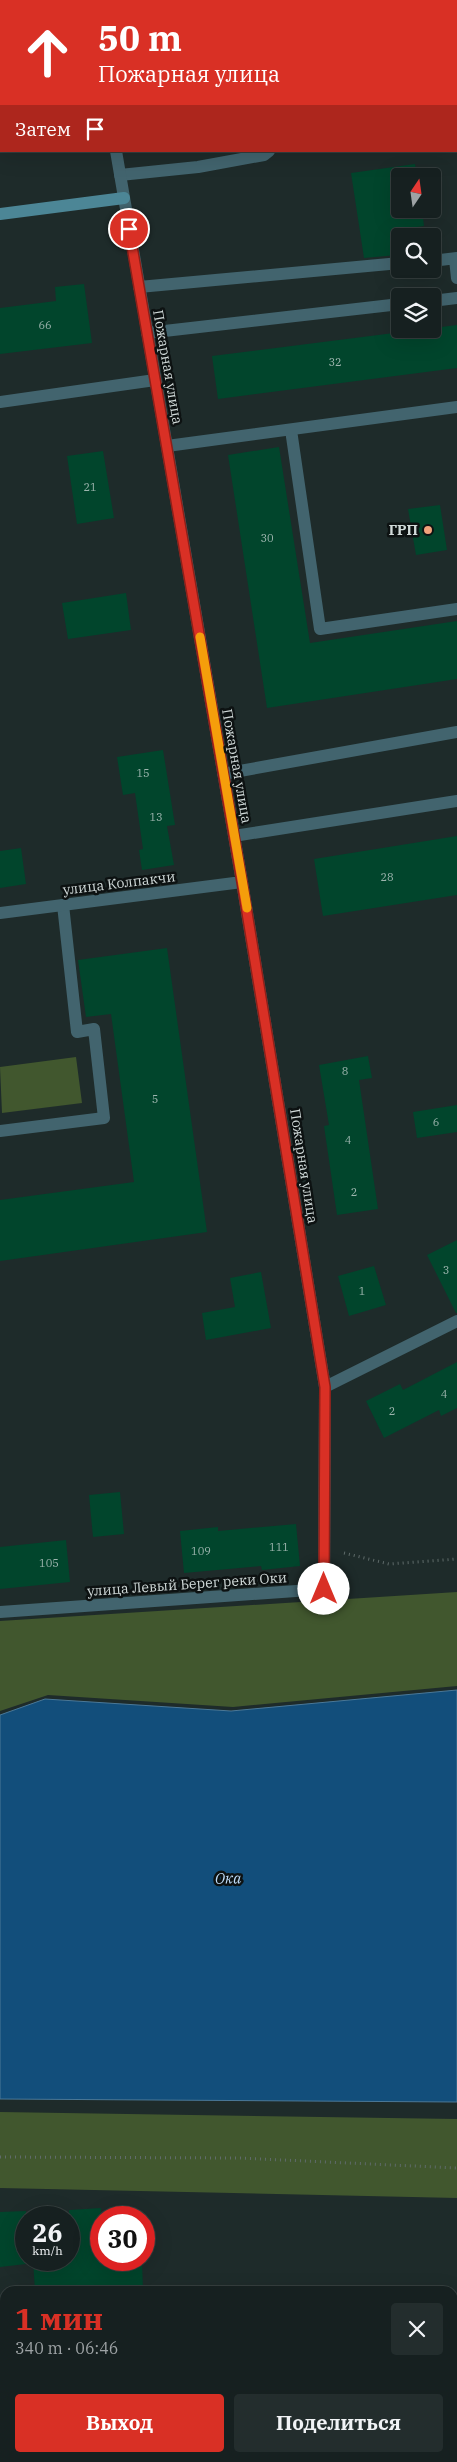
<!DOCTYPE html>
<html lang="ru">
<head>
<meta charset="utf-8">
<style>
	body { margin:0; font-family:"IBM Plex Serif",serif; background:#232d2d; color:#f1f3f6; height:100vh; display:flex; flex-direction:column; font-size:19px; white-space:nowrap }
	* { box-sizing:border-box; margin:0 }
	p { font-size:16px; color:#9ea3a5 }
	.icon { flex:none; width:28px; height:28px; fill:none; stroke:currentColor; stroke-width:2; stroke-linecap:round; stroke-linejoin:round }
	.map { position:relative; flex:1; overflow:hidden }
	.sheet { position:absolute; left:0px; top:2286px; width:458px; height:176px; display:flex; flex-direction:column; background:#162020; border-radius:15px 15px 0 0; box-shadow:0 5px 20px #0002,0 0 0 1px #353e3e }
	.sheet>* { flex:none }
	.top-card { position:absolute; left:0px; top:0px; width:458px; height:152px; box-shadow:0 5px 20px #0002,0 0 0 1px #353e3e; background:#d93025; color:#fff; overflow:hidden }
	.needle { width:32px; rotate:13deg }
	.buttons { position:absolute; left:391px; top:168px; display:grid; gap:10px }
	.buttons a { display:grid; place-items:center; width:50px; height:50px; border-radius:5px; background:#162020; box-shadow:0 5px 20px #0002,0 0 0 1px #353e3e; font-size:25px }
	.speed { position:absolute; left:15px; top:2206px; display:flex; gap:10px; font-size:25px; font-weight:700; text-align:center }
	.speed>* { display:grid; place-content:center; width:65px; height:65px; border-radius:50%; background:#162020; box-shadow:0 5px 20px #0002,0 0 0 1px #353e3e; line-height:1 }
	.speed small { font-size:12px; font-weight:400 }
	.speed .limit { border:8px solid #d22; background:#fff; color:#111 }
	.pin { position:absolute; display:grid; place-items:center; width:42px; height:42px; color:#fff; margin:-21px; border:2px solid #fff; border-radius:50%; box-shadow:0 1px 5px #0007 }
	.me { position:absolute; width:55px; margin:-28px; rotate:0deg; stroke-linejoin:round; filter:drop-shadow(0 0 4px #0008) }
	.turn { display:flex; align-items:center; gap:18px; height:105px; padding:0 15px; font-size:22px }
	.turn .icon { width:65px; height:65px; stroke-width:2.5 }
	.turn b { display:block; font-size:35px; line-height:42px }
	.then { display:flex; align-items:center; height:48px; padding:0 15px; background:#0003; gap:10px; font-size:19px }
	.round { display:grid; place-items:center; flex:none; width:52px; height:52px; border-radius:5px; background:#232d2d }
	.overview { display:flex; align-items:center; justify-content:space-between; height:85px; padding:0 15px }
	h1 { font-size:30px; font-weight:700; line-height:38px; color:#d93025 }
	.primary-button { display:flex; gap:10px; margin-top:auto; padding:10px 15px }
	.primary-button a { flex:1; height:58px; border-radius:5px; background:#d93025; color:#fff; font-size:20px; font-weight:700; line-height:58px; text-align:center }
	.primary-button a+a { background:#232d2d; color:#f1f3f6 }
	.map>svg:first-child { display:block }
</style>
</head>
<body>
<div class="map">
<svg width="457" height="2462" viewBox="0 0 457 2462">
	<rect width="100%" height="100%" fill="#1e2b2a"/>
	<path fill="#41572e" d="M76,1057L82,1103L2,1113L0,1067Z
		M457,1592V1686L233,1707L48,1695L0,1711V1621Z
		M0,2112L457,2119V2198L0,2188Z"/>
	<path fill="#124e7b" stroke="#4b7897" d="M457,1690V2102L0,2099V1715L45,1699L231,1711Z"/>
	<path fill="#01452c" d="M415,164L417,176H400V209H422L424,226L393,230L397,255L364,258L351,173Z
		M84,284L92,343L0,354V308L56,301L55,287Z
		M457,325V368L218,399L212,356Z
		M279,447L310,643L457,621V679L267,708L228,455Z
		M103,451L114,518L77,524L67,456Z
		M440,505L447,550L416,555L408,509Z
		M126,593L131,630L68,639L62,603Z
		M163,750L175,825L167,826L174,865L142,870L139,850L143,849L135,793L123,795L117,757Z
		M457,836V895L323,916L314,859Z
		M21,848L26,884L0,888V851Z
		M167,948L207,1232L0,1261V1200L134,1182L111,1014L86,1017L78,960Z
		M368,1056L372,1078L359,1080L378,1209L337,1215L324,1126L329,1125L319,1065Z
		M457,1105V1132L417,1138L413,1112Z
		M457,1240V1313H456L427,1255Z
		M374,1266L386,1305L349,1316L338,1276Z
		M261,1272L271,1328L206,1340L202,1313L235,1307L230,1278Z
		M457,1362V1408L441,1416L439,1410L384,1438L366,1401L400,1384L403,1390Z
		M120,1492L124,1534L93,1537L89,1495Z
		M296,1524L300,1566L262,1570L261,1566L184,1573L180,1531L218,1527V1531Z
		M66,1540L70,1582L0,1589V1547Z
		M101,2208V2260H142L143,2291H35L33,2260H69V2210Z
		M26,2211V2264L0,2267V2212Z"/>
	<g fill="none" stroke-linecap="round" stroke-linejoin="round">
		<path stroke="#5f6b6a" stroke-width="3" stroke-dasharray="1 4" stroke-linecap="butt" d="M47,0V1
			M0,13H1
			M344,1553L389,1564L457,1559
			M0,2157L239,2158L457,2168"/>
		<path stroke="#42646e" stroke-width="12" d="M456,4L457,3
			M0,101L1,100
			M120,175L198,167L264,155L269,151
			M455,259L457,278
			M432,261L457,258
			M139,287L400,263
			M432,301L457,298
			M147,333L400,304
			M0,402L155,380
			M291,430L320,629L457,609
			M167,446L457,407
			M234,836L457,801
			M0,1131L104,1118L94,1029L77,1032L63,905
			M0,2333L5,2335
			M452,2436L457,2435
			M253,2458L256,2462
			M47,2462L68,2458
			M371,2462L385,2458"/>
		<path stroke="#42646e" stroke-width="12" d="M92,0V1
			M223,774L457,732
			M0,913L242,882
			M325,1387L457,1321
			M0,1612L324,1589L325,1387L242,882L116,151"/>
		<path stroke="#4c8696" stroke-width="12" d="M0,214L124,198"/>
	</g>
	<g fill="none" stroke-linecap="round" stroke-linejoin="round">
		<g stroke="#8d1f18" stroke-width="12">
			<path id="route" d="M129,229L242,882L325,1387L324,1589"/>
		</g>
		<use href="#route" stroke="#d93025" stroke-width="9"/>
		<path stroke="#f59e0b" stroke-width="9" d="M200,637L247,908"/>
	</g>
	<circle fill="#f1a27b" stroke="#0d1212" stroke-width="2" cx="428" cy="530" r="5"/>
	<g text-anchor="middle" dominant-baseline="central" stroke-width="5" stroke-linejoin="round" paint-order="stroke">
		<g font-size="11" fill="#9db5ae">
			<text x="45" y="325">66</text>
			<text x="335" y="362">32</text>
			<text x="90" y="487">21</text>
			<text x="267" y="538">30</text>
			<text x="143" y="773">15</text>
			<text x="156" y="817">13</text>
			<text x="387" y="877">28</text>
			<text x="345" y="1071">8</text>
			<text x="155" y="1099">5</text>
			<text x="436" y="1122">6</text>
			<text x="348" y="1140">4</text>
			<text x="354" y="1192">2</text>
			<text x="446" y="1270">3</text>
			<text x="362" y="1291">1</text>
			<text x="444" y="1394">4</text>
			<text x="392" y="1411">2</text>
			<text x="279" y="1547">111</text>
			<text x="201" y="1551">109</text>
			<text x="49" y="1563">105</text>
		</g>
		<g font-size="14" fill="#d1dad9" stroke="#0d1212">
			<text transform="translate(168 367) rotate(80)">Пожарная улица</text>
			<text transform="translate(237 766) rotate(80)">Пожарная улица</text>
			<text transform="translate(119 883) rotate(-7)">улица Колпакчи</text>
			<text transform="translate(304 1166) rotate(81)">Пожарная улица</text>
			<text transform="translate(187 1584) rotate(-4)">улица Левый Берег реки Оки</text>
		</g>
		<g font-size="14" font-weight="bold" fill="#d1dad9" stroke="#0d1212" text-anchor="end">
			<text x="418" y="530">ГРП</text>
		</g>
		<g font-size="15" font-style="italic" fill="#c0defa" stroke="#0d1212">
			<text transform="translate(228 1878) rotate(-1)">Ока</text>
		</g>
	</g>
</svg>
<div class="buttons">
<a><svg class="needle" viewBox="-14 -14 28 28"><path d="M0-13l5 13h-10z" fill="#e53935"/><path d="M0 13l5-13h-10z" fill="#9ea3a5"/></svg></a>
<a><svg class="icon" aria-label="search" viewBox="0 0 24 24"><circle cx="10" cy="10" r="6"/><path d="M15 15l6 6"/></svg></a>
<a><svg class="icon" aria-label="layers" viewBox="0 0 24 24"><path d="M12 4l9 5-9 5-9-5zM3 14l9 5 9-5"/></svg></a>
</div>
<div class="speed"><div>26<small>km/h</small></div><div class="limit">30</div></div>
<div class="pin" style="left:129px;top:229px;background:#d93025"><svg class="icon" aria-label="arrive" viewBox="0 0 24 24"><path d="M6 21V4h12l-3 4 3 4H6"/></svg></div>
<svg class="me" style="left:324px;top:1589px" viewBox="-20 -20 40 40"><circle r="19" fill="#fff"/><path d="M0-13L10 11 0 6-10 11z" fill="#d93025"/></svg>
<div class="top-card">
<div class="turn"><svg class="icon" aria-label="ahead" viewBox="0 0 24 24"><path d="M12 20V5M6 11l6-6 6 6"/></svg><div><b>50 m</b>Пожарная улица</div></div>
<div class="then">Затем<svg class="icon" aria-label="arrive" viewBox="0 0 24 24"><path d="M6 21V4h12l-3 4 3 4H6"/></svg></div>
</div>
<section class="sheet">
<div class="overview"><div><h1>1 мин</h1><p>340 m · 06:46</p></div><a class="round"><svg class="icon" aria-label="close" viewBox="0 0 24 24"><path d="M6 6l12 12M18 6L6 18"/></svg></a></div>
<div class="primary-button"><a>Выход</a><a>Поделиться</a></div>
</section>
</div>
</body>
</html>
